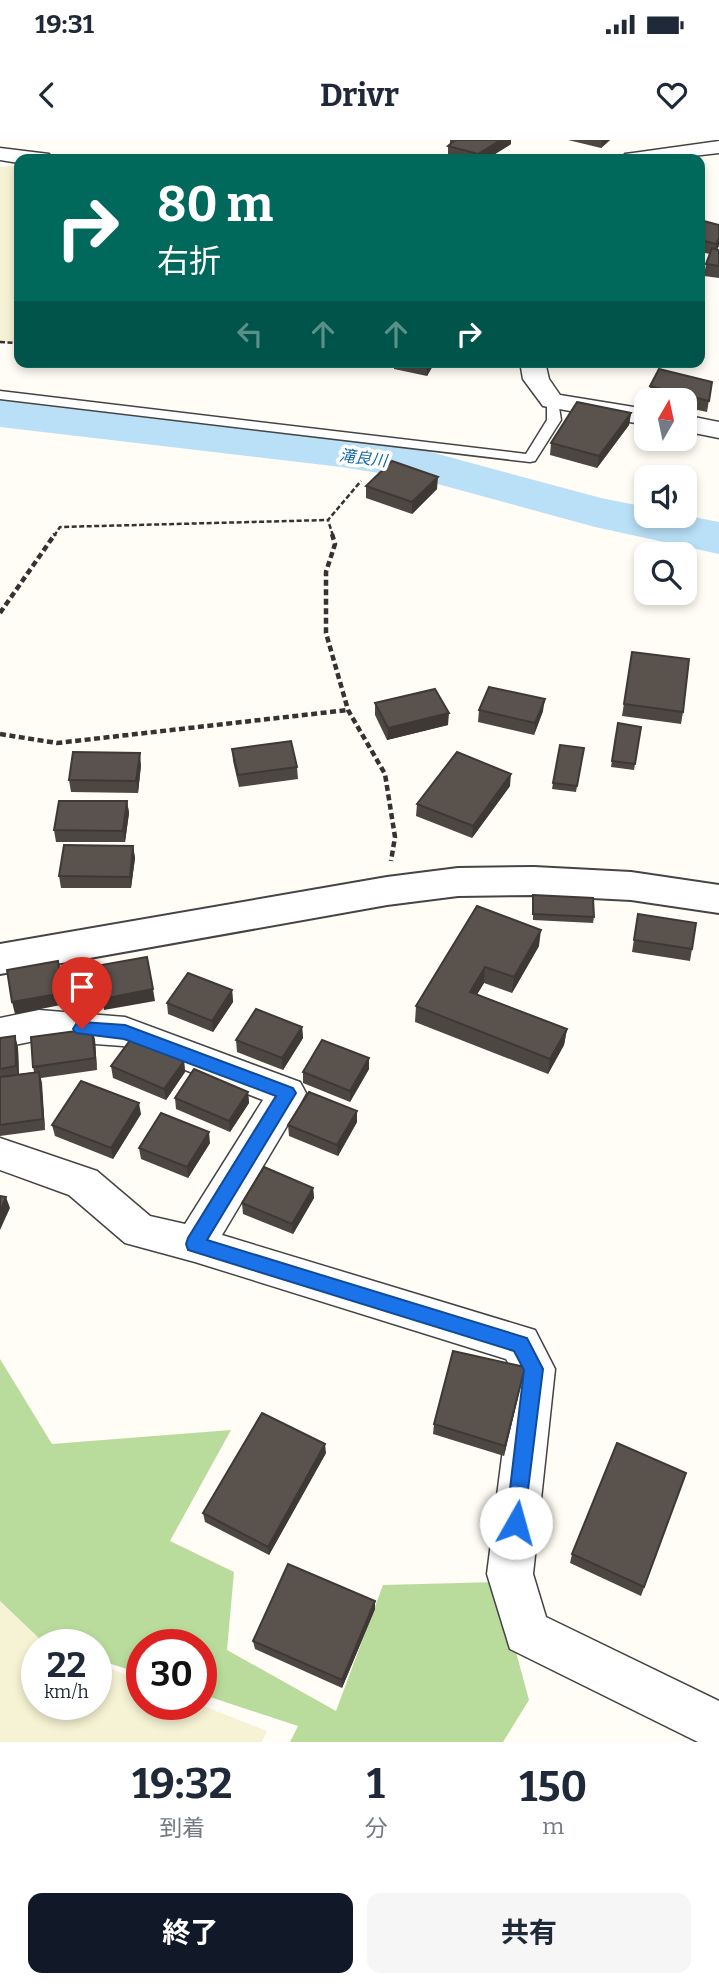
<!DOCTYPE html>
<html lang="ja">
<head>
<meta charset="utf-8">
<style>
	body { margin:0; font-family:Bitter,"Noto Sans JP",serif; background:#f6f6f7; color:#1f2937; height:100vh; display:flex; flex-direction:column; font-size:26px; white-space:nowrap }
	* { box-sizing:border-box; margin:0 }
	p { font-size:23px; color:#747a83 }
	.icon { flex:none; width:38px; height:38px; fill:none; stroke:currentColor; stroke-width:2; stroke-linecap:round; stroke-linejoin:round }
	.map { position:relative; height:1602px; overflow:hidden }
	.drawer { display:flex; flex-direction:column; background:#fff; flex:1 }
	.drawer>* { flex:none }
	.hud { position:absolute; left:14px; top:14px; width:691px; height:214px; border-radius:14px; box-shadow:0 4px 10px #0003; background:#00695c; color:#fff; overflow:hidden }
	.needle { width:46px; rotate:9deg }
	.controls { position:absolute; left:634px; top:248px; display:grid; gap:14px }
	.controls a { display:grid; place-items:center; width:63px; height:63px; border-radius:14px; background:#fff; box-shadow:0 4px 10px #0003; font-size:35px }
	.speed { position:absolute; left:21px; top:1489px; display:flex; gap:14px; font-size:35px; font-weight:700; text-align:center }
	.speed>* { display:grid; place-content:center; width:91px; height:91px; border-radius:50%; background:#fff; box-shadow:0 4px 10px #0003; line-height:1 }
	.speed small { font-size:18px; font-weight:400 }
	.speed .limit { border:10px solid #d22; background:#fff; color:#111 }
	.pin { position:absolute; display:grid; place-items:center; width:60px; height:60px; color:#fff; margin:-72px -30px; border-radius:50% 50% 50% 0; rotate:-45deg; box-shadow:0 0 7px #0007 }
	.pin .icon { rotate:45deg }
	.me { position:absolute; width:77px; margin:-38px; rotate:7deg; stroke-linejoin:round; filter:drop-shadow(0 0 5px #0008) }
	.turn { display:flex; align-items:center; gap:24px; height:147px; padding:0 28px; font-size:32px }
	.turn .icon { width:91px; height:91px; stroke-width:2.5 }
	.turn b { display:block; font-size:49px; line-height:60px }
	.lanes { display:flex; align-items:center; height:66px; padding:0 28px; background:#0003; justify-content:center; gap:35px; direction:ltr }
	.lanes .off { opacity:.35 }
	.eta { display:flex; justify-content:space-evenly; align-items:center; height:119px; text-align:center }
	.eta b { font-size:42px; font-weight:700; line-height:49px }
	.primary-button { display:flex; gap:14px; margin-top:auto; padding:14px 28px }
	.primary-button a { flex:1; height:80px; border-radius:14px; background:#111827; color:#fff; font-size:28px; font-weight:700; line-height:80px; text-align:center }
	.primary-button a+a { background:#f6f6f7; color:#1f2937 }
	.status { display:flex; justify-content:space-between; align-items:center; height:49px; padding:0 35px; background:#fff; direction:ltr }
	.status svg { height:19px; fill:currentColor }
	header { display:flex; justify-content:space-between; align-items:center; height:91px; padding:0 28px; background:#fff; font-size:32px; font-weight:700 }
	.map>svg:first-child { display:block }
</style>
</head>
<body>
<div class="status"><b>19:31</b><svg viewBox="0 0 49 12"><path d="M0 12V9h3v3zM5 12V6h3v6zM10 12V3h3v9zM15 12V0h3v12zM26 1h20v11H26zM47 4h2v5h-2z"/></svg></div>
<header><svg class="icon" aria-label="back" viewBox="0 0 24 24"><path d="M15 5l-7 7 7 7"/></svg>Drivr<svg class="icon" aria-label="heart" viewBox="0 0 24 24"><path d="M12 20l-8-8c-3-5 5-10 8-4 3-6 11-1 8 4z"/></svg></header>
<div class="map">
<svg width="719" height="1602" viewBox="0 0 719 1602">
	<rect width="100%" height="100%" fill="#fffdf5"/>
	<path fill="#f6f3d4" d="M19,25V203H0V27Z
		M0,1460L42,1501L51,1505H37V1564H96V1523L142,1541V1564L201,1565L267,1591L262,1602H0Z"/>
	<path fill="#b9dc9c" d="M0,1219L52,1304L231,1290L170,1401L234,1432L227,1510L336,1571L383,1445L497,1442L529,1560L503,1602H290L298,1586L201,1554V1505H142V1534L96,1519V1505H53L42,1501L0,1461Z"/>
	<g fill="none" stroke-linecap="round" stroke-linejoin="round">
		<path fill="#b9e0f7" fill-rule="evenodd" d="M0,259L341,297L427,311L601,358L646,367V376L684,375L719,382V414L595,387L423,340L341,327L0,287Z"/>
		<g stroke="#444" stroke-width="3">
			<path id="service" d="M0,251L526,314L547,280V258L552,257L558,261L561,280L535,321L530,322L0,259Z"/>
		</g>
		<g stroke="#444" stroke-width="3">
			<path id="minor" d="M719,1V13L666,19H622L625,14L633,13Z
				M0,8L49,14L52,19H19V23L0,20Z
				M520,222H545L549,239L560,255L646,269V285L543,266L523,239Z
				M684,275L719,282V298L684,291Z
				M39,870L125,877L300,942L306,953L300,964L222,1095L535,1190L555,1229L533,1434L546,1477L719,1561V1602H698L510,1509L487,1434L513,1231L506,1219L195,1122L125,1103L69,1055L0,1030V998L97,1031L150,1076L185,1084L263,960L123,906L39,900L0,908V878Z"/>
		</g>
		<g stroke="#444" stroke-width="4">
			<path id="tertiary" d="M534,727L631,732L719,745V773L631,760L534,755L458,756L387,765L0,834V804L387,737L458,728Z"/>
		</g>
		<path stroke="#333" stroke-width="2.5" stroke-dasharray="5 2.5" stroke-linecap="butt" d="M0,202L19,203
			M54,396L60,387L328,380
			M333,396L328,380L361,341"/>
		<path stroke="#333" stroke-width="4.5" stroke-dasharray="6 3.5" stroke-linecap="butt" d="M332,394L335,404L326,432V493L348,570L385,634L395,697L391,721
			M0,473L55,394
			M0,594L57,603L348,570"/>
		<use href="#service" fill="#fff" fill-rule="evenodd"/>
		<use href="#minor" fill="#fff" fill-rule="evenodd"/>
		<use href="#tertiary" fill="#fff" fill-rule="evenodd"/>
	</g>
	<path fill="#4d4742" d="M450,0H511V4L487,19H455L448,17V6L451,4L450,3Z
		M568,0H610L601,8Z
		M700,80L719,85V106L717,109L719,110V138L704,136L706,124L710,114L700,112Z
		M394,222H435L427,236L394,229Z
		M712,242L707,272L684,267V261H660L648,258L650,246Z
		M631,273L629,285L597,328L550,315L551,303Z
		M366,346L437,349L412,374L366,358Z
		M632,512L683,572L681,584L622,576Z
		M375,563L448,585L387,600L375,575Z
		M479,570L543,571L534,595L478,582Z
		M618,583L641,587L634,630L611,627Z
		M584,608L576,652L552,649L553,643Z
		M232,609L297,627L298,639L239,647L233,621Z
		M141,625L138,653L71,652L69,640Z
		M510,646L472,698L416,676L417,664Z
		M127,661L129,673L125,702H56L54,690Z
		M133,706L135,718L131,748H61L59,736Z
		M533,755L594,777L593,783L533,780Z
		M477,766L539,806L512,853L484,843L477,854L567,889L564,905L548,934L415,882L416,866Z
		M638,774L692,809L690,821L632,812Z
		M232,850L233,862L213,892L168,874L167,863Z
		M302,887L303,898L283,930L237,912L236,900Z
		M92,889L95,900L97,930L41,938L45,990L0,996V898L15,896L18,908L19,934L34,932L33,927Z
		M184,921L185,932L166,960L113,938L111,926Z
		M369,929L350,962L303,943V932Z
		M248,952L249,963L230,992L176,969L175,958Z
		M141,974L113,1019L55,996L52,985Z
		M357,982L338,1016L289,996L288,985Z
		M210,1003L188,1038L141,1019L139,1008Z
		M313,1048L314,1058L293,1094L243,1074L242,1063Z
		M525,1227L504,1316L433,1294L434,1284Z
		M326,1313L269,1415L205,1382L203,1373Z
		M686,1333L641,1456L570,1423L572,1414Z
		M375,1461V1469L342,1548L255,1509L253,1501Z"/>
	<path fill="#3f3936" d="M501,0H511V4L487,19H478V14Z
		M602,0H610L601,8Z
		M719,98V106L714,115L716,104Z
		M428,222H435L427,236V224Z
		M631,273L629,285L597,328L599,316Z
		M438,337L437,349L412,374V362Z
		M545,559L543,571L534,595L535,583Z
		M449,573L448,585L387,600L388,588Z
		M140,613L141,625L138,653L136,641Z
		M511,634L510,646L472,698L473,686Z
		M127,661L129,673L125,702L123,691Z
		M133,706L135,718L131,748L130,737Z
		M541,790L539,806L512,853L514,837Z
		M58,821L66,864L15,874L12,862Z
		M485,827L484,843L469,868L470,852Z
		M153,849L155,861L104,870L102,859Z
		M232,850L233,862L213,892L212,881Z
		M302,887L303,898L283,930L282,918Z
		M92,889L95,900L97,930L95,918Z
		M567,889L564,905L548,934L550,919Z
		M15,896L18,908L19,938L16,926Z
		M369,918V929L350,962V951Z
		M184,921L185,932L166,960L164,949Z
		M39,932L42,943L45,990L43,979Z
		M248,952L249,963L230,992L229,981Z
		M139,963L141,974L113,1019L111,1008Z
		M357,971V982L338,1016L337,1005Z
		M209,992L210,1003L188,1038L187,1027Z
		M313,1048L314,1058L293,1094L292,1084Z
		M6,1057L10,1068L0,1090V1072Z
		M525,1227L523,1236L504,1316L505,1306Z
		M325,1304L326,1313L269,1415L268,1407Z
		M375,1461V1469L342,1548V1540Z"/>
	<path fill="#5a524d" stroke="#3f3936" stroke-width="2" d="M455,0H501L478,14L448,6Z
		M700,80L719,85V98L716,104L700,100Z
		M712,108L719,110V126L706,124Z
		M659,229L712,242L709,261L650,246Z
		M577,262L631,273L599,316L551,303Z
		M392,321L438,337L412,362L366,346Z
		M632,512L689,519L683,572L624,564Z
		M489,547L545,559L535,583L479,570Z
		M435,549L449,573L388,588L375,563Z
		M618,583L641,587L635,624L612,621Z
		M291,601L297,627L238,635L232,609Z
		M560,605L584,608L577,646L553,643Z
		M73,612L140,613L136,641L69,640Z
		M457,612L511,634L473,686L417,664Z
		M59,661H127L123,691L54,690Z
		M64,705L133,706L130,737L59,736Z
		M533,755L593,758L594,777L533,774Z
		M477,766L541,790L514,837L485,827L470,852L567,889L550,919L416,866Z
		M638,774L696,783L692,809L634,800Z
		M147,817L153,849L102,859L96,826Z
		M58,821L63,853L12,862L7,830Z
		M188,833L232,850L212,881L167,863Z
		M256,869L302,887L282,918L236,900Z
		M92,889L95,918L33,927L31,897Z
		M15,896L16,926L0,929V898Z
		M131,899L184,921L164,949L111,926Z
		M322,900L369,918L350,951L303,932Z
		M194,929L248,952L229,981L175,958Z
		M39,932L43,979L0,985V937Z
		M81,941L139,963L111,1008L52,985Z
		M309,952L357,971L337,1005L288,985Z
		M161,973L209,992L187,1027L139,1008Z
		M264,1027L313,1048L292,1084L242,1063Z
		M0,1056L6,1057L0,1072Z
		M453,1211L525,1227L505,1306L434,1284Z
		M262,1273L325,1304L268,1407L203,1373Z
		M617,1303L686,1333L644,1447L572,1414Z
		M288,1424L375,1461L342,1540L253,1501Z"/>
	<path fill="#1a73e8" stroke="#114b97" stroke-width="2" d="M82,882L125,885L293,948L296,953L293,958L207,1100L527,1198L543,1229L523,1390L516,1393L509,1390L506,1383L524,1230L514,1211L188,1110L186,1104L188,1098L276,956L124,899L76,893L73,889L76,884Z"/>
	<g text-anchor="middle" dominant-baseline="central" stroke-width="7" stroke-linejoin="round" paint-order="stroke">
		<g font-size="16" font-style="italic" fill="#1768a6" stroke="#fff">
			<text transform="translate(363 318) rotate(7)">滝良川</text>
		</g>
	</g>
</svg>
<div class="controls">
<a><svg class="needle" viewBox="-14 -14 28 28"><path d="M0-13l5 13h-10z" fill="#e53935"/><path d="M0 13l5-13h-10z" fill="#747a83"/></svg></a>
<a><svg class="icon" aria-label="sound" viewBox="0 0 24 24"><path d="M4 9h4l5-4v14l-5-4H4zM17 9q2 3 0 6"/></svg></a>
<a><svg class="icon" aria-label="search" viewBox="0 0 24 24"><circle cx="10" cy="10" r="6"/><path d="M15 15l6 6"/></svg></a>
</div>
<div class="speed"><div>22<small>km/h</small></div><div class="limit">30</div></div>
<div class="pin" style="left:82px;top:889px;background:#d93025"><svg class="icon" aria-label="arrive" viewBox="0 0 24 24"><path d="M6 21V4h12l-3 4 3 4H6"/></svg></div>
<svg class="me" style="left:516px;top:1383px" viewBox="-20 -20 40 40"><circle r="19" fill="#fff"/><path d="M0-13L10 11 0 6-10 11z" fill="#1a73e8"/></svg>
<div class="hud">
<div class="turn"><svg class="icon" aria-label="right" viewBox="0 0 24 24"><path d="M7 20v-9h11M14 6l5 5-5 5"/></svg><div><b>80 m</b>右折</div></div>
<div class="lanes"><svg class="icon off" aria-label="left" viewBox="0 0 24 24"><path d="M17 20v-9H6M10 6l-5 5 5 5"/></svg><svg class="icon off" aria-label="ahead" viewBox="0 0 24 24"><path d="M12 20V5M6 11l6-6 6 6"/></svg><svg class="icon off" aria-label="ahead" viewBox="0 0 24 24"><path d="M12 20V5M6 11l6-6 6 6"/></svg><svg class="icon" aria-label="right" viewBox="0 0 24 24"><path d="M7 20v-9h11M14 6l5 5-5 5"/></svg></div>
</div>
</div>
<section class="drawer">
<div class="eta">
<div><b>19:32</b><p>到着</p></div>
<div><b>1</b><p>分</p></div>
<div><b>150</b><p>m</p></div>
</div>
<div class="primary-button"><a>終了</a><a>共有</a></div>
</section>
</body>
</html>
